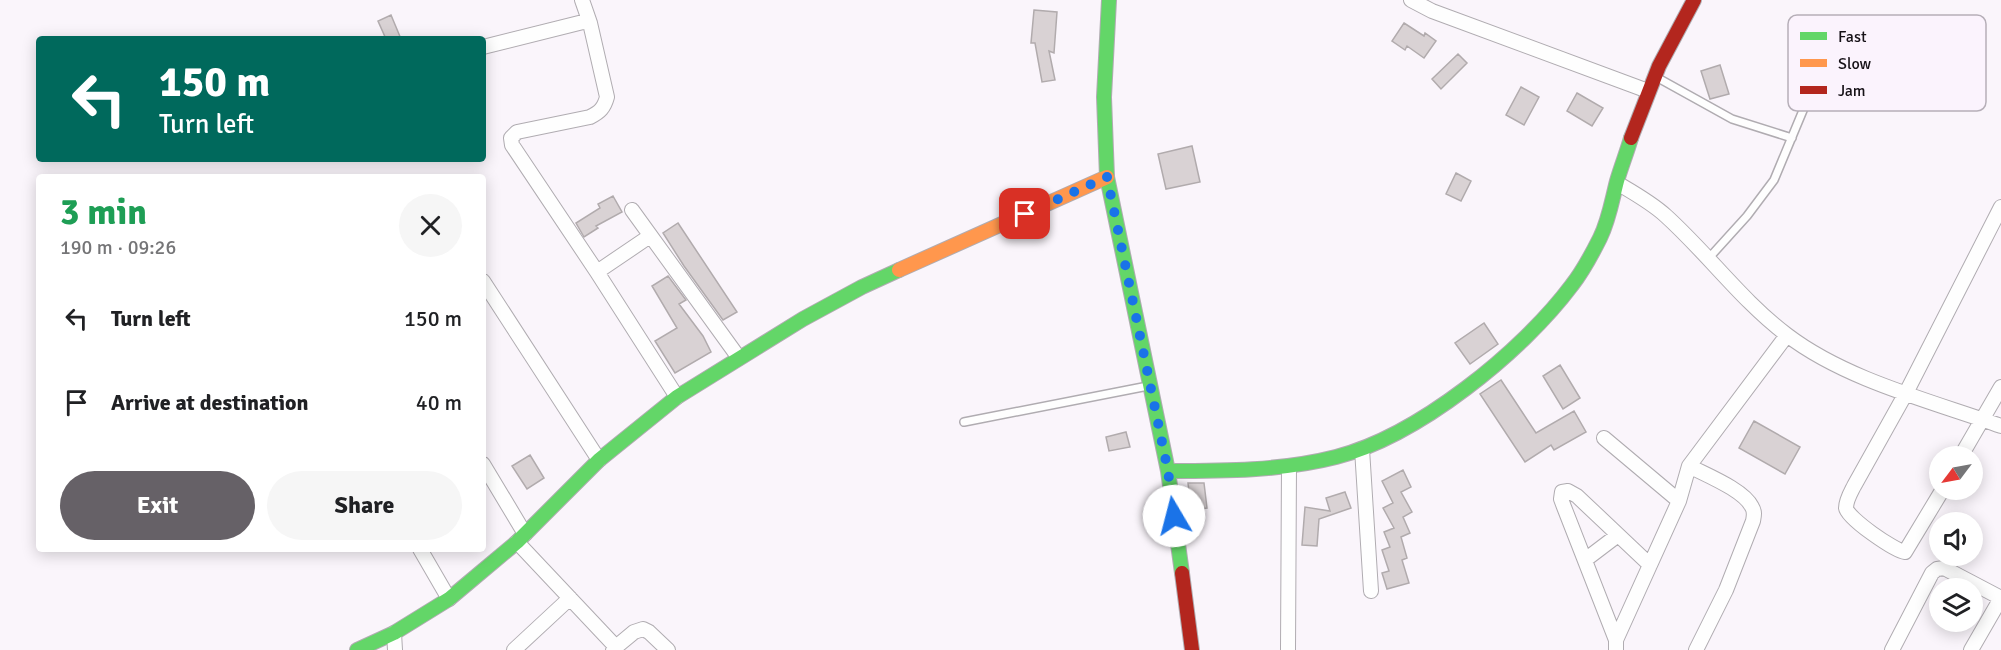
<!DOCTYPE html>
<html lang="en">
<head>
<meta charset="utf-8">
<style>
	body { margin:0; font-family:Signika,sans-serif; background:#f6f6f6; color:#202124; height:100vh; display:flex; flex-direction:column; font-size:22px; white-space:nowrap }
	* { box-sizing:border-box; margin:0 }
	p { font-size:20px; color:#757577 }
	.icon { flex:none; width:33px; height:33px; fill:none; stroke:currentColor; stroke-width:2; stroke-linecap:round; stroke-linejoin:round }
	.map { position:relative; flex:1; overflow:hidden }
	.drawer { position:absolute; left:36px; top:174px; width:450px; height:378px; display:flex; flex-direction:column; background:#fff; border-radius:6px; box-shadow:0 3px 15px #0003 }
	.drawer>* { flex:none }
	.hud { position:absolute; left:36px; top:36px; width:450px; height:126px; border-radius:6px; box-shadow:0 3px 15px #0003; background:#00695c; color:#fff; overflow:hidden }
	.needle { width:39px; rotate:238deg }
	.controls { position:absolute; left:1929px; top:446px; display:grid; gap:12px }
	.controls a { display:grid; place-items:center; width:54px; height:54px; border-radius:50%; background:#fff; box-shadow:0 3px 15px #0003; font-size:30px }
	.pin { position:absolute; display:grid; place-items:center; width:51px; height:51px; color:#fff; margin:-26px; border-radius:12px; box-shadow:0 3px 9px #0006 }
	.me { position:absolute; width:66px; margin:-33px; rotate:352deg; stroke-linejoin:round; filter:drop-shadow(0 0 4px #0008) }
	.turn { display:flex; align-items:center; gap:21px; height:126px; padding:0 24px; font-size:27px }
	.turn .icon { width:78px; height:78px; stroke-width:2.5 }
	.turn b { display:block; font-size:42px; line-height:51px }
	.round { display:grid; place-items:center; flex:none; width:63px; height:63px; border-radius:32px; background:#f6f6f6 }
	.overview { display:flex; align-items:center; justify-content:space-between; height:102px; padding:0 24px }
	h1 { font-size:36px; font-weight:800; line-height:45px; color:#1e9e55 }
	.button { display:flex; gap:12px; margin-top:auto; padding:12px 24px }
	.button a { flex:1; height:69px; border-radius:36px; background:#666167; color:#fff; font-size:24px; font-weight:800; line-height:69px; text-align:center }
	.button a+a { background:#f6f6f6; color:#202124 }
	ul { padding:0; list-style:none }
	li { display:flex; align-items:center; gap:18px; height:84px; padding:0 24px }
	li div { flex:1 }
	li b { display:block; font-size:22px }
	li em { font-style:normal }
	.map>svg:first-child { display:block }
</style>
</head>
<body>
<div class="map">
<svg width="2001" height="650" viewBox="0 0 2001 650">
	<rect width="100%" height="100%" fill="#faf5fb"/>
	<path fill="#d9d2d4" stroke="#b1abad" stroke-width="1.5" d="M1034,10L1057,12L1054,53L1049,51L1055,80L1042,82L1035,43H1031Z
		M391,15L401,39H386L378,21Z
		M1404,23L1424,36L1425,33L1436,41L1424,58L1407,46L1405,50L1392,41Z
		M1458,54L1467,63L1441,89L1432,79Z
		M1720,65L1729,94L1710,99L1701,71Z
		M1521,87L1539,97L1524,125L1506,115Z
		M1577,93L1603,108L1592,126L1567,111Z
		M1192,146L1200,182L1166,189L1158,154Z
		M1456,173L1471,181L1461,201L1446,194Z
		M613,196L622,212L596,226L598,228L584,237L576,223L600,208L598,204Z
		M678,223L737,312L723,320L684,266L663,233Z
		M668,276L686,300L679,304L703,336L711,352L675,373L655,341L677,328L652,286Z
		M1484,323L1498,344L1470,364L1455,343Z
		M1560,365L1580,398L1563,409L1543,376Z
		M1501,380L1536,433L1574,411L1586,432L1554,450L1551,445L1525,462L1480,394Z
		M1754,421L1800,447L1785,474L1739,448Z
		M1126,432L1130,447L1109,451L1106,437Z
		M530,455L544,478L527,489L512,466Z
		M1403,470L1411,487L1401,492L1412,512L1403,517L1410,533L1401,537L1407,558L1402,560L1409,583L1387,589L1382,573L1389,571L1382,550L1390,547L1384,532L1394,528L1383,508L1393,503L1382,481Z
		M1188,483H1204L1207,508L1191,510Z
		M1345,492L1351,508L1319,519L1317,546L1302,545L1305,507L1330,511L1326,498Z"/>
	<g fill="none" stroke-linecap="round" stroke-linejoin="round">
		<g stroke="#b0acb1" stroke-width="10">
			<path id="lane" d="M1658,78L1732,119L1792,138
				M1708,259L1747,216L1774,180L1814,84L1823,73
				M964,422L1148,386"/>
		</g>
		<g stroke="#b0acb1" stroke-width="16">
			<path id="street" d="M582,0L590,23L607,97C604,108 600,112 590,117L517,132L511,138L512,145L597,272L677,397
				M1411,0L1432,11L1648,91
				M483,47L583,22L590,23
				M1617,183C1634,193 1652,203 1666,216C1708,254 1742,301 1787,335C1846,380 1931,401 2001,426
				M632,210L739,358
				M597,272L650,236
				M483,281L599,460
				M1604,438L1679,501
				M1362,449L1371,591
				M1961,456L2001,387
				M483,464L525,534
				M1689,466C1706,475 1744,490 1752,507C1755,512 1754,516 1753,521L1726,590L1696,650
				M1943,489L1905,552C1895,551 1847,518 1846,508C1846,500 1851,492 1854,486L1906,393L2001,207
				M517,542L616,647L613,650
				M420,549L449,599
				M1585,560L1618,535
				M394,633L395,650
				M1616,640L1679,501L1689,466L1787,335
				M616,647L634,632L643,629L649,632L668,650
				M514,650L570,598
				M1288,650L1289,466
				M1616,650V640L1564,507L1561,499L1562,492L1568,491L1577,496L1650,565
				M1892,650L1932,573L1937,569L1944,568L2001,598
				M1971,650L2001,598"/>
		</g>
		<g stroke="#b0acb1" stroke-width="16">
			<path id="fast" d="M1109,0L1104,97L1107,177L1168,471L1182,573
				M1168,471C1224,471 1281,471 1336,457C1418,436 1522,352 1572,285C1583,271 1592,254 1600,238C1609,220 1612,200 1617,181C1621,167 1627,152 1631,138
				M357,650L394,633L449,599L517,542L599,460L677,397L803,319L862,287L899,270"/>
		</g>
		<g stroke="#b0acb1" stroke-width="16">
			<path id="slow" d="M899,270L1107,177"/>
		</g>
		<g stroke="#b0acb1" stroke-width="16">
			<path id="jam" d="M1631,138L1659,66L1694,0
				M1182,573L1192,650"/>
		</g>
		<use href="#lane" stroke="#fefefe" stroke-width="7"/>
		<use href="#street" stroke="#fefefe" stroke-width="14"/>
		<use href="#fast" stroke="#63d668" stroke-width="14"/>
		<use href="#slow" stroke="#ff974d" stroke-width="14"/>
		<use href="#jam" stroke="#b3261e" stroke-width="14"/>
	</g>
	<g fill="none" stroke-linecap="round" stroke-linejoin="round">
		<path stroke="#1a73e8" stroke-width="10" stroke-dasharray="0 18" d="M1025,214L1107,177L1168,471L1174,516"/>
	</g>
	<rect x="1788" y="15" width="198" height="96" rx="9" fill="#fbf3fd" stroke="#b6afb8" stroke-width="1.5"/>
	<rect x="1800" y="32" width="27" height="8" fill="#63d668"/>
	<rect x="1800" y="59" width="27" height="8" fill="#ff974d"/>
	<rect x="1800" y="86" width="27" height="8" fill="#b3261e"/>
	<g font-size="16" fill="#161117">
		<text x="1838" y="42">Fast</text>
		<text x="1838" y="69">Slow</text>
		<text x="1838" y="96">Jam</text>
	</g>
</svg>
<div class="controls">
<a><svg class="needle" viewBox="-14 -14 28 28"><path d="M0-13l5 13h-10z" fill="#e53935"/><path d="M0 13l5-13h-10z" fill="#757577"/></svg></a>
<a><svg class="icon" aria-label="sound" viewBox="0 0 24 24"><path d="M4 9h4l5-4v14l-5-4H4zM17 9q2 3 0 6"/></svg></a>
<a><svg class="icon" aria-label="layers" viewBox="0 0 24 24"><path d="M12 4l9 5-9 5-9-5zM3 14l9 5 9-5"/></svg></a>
</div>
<div class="pin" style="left:1025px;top:214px;background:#d93025"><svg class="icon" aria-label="arrive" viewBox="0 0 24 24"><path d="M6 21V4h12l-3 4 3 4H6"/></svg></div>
<svg class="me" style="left:1174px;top:516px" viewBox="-20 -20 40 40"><circle r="19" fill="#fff"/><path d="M0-13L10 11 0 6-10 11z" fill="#1a73e8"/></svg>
<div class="hud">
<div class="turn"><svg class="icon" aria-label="left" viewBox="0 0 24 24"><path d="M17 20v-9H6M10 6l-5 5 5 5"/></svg><div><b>150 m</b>Turn left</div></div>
</div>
<section class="drawer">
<div class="overview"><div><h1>3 min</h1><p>190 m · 09:26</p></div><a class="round"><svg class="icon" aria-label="close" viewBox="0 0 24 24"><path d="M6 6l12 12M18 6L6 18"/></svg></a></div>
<ul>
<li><svg class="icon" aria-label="left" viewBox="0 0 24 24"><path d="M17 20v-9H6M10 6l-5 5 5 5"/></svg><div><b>Turn left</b></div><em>150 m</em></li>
<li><svg class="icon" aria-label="arrive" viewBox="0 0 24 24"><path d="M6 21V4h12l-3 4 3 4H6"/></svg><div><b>Arrive at destination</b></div><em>40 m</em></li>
</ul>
<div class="button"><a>Exit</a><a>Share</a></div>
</section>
</div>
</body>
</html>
